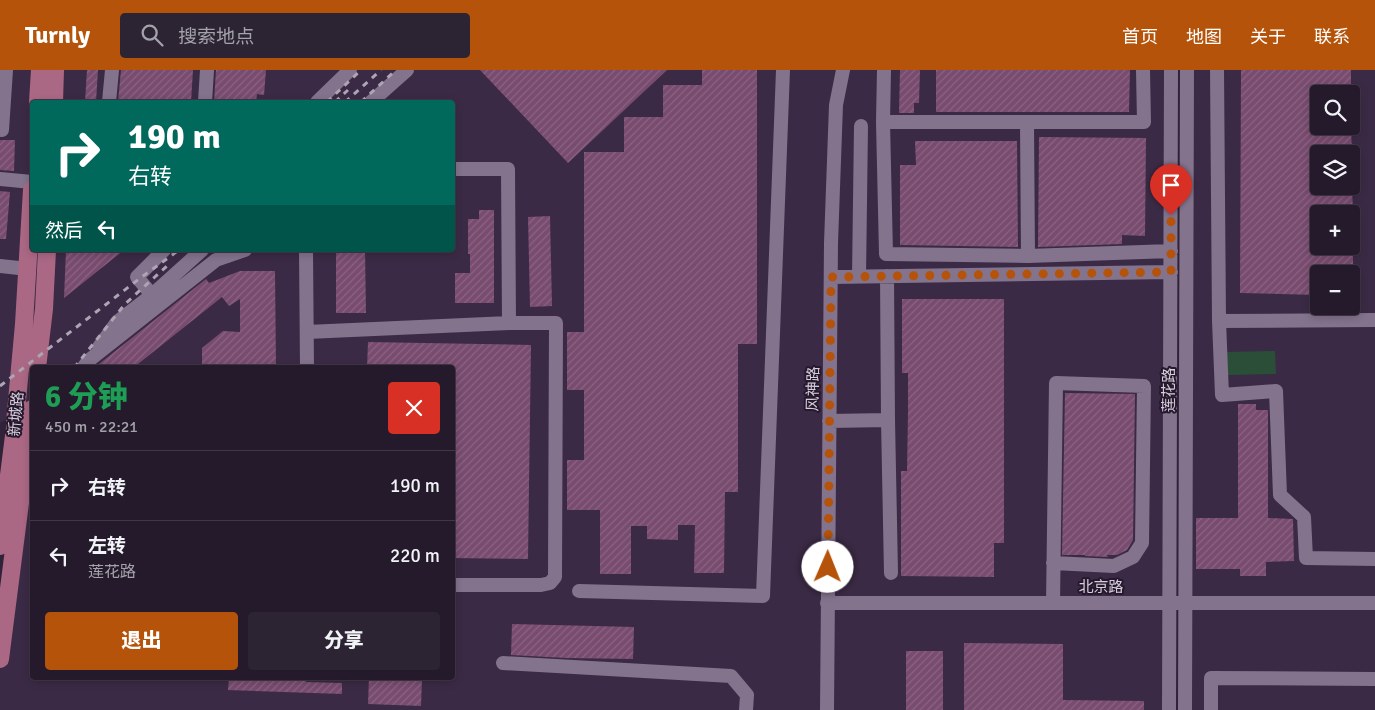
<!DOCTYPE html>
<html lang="zh">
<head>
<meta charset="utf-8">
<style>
	body { margin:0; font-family:Signika,"Noto Sans SC",sans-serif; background:#2c2333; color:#f1f3f6; height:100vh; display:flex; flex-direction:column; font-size:19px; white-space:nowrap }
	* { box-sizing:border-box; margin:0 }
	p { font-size:16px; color:#a3a1a9 }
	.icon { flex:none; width:28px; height:28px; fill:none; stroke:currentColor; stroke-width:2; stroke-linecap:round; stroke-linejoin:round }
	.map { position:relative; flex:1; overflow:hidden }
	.drawer { position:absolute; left:30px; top:295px; width:425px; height:315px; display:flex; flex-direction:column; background:#241a2b; border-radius:5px; box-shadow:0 2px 8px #0003,0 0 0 1px #413847 }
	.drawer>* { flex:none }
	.top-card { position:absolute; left:30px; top:30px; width:425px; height:152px; border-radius:5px; box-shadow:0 2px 8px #0003,0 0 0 1px #413847; background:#00695c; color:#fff; overflow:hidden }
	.controls { position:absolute; left:1310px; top:15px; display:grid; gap:10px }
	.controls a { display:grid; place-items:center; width:50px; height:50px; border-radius:5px; background:#241a2b; box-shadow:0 2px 8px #0003,0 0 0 1px #413847; font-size:25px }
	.pin { position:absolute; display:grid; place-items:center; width:42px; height:42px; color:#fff; margin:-51px -21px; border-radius:50% 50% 50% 0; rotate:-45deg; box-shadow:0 0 5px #0007 }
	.pin .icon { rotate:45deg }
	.me { position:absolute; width:55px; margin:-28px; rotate:1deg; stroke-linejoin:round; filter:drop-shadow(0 0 4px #0008) }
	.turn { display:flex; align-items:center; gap:18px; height:105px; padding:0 15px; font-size:22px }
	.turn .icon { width:65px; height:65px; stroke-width:2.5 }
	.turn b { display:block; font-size:35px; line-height:42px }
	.then { display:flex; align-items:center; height:48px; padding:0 15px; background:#0003; gap:10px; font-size:19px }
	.round { display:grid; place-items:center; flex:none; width:52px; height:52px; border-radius:5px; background:#2c2333 }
	.headline { display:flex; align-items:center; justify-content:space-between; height:85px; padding:0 15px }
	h1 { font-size:30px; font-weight:800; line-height:38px; color:#1e9e55 }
	.action { display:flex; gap:10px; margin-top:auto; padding:10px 15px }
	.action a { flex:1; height:58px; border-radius:5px; background:#b45309; color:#fff; font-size:20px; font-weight:800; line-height:58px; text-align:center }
	.action a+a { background:#2c2333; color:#f1f3f6 }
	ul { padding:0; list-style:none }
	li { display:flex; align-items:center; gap:15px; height:70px; padding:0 15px; border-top:1px solid #413847 }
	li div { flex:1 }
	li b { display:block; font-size:19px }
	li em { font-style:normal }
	header { display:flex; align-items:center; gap:30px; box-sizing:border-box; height:70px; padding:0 25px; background:#b45309; color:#fff }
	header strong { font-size:24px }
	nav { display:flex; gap:28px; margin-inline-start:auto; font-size:18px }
	.search { width:350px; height:45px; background:#2c2333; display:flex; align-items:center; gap:12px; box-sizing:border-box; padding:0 18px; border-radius:5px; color:#a3a1a9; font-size:19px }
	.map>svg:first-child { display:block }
</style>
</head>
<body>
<header>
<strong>Turnly</strong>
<div class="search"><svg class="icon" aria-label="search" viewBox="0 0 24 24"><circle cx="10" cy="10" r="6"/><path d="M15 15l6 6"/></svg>搜索地点</div>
<nav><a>首页</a><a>地图</a><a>关于</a><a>联系</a></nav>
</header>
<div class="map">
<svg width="1375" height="640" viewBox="0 0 1375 640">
	<defs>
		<pattern id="building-hatch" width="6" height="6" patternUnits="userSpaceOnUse" patternTransform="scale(1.25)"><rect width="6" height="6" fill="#784b6f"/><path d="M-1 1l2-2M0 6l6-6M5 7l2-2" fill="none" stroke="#8a6483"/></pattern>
	</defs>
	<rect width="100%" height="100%" fill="#302339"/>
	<path fill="#3b2a45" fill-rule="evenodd" d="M0,0H1171L1169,640H0V587L32,338V608H452V298H32V332L0,353ZM32,32H452V180H32Z
		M1187,0H1375V640H1185ZM1319,24H1351V56H1319ZM1319,84H1351V116H1319ZM1319,144H1351V176H1319ZM1319,204H1351V236H1319Z"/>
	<path fill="#2b4e39" d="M1275,281L1276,304L1227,305V282Z"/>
	<path fill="url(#building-hatch)" d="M87,0H98L96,32H85Z
		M121,0H193L191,32H118Z
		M216,0H266L264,25L257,24L256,32H214Z
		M480,0H667L568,93Z
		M702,0H757V274H738V422H725L724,503H694L695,455H678V470L647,469V456H631V504H600V440H567V390H584V320H567V262H584V82H624V47H663V15H702Z
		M900,0H920L919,33H914V43H899Z
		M936,0H1130L1129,42H936Z
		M1241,0H1351V24H1319V56H1351L1352,84H1319V116H1352L1353,144H1319V176H1353V204H1319V225L1240,223Z
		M1039,67L1146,68L1145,166L1122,165V174L1038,177Z
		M0,70H15L14,101L0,100Z
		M915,71H1017L1018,177L900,175V95H916Z
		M0,121L10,122L6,169H0Z
		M479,140H494V233H455V203H470V184H468V149H479Z
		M550,146L552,236L530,237L528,147Z
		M66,180H124L64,228Z
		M336,180H365L366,243H336Z
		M240,201H275L276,298H202V278L223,261L240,262V229L229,236L222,227L133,298H94L206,209L209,213Z
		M902,229H1004V473H994V507L901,506V401H907L908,342V303H902Z
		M368,272L531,275L528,489L452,488V298H367Z
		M1065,323L1135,324L1133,470L1127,480L1117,485H1107L1108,487L1085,486V485H1062Z
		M1238,334H1256V340H1268V448L1293,449L1294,491L1266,492V506H1240V499H1196V448H1238Z
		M512,554L634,557L633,589L566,588L511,585Z
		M964,573L1063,574V630L1144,631V640H964Z
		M906,581H943V640H906Z
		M229,608H306V612L342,613V624L228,620Z
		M369,608H422L421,636L368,634Z"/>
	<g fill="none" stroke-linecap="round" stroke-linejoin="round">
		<path stroke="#83738d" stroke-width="14" d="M884,0L883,52H1144L1143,0
			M1217,0L1219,251L1375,250
			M109,32L112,0
			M205,32L207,0
			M317,32L350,0
			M371,32L407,0
			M883,52L886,184L1028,186
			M1027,53L1028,186L1171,181
			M2,60L6,0
			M452,99H508L509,253H556L555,507L550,513L541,515H452
			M0,109L32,112
			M306,180L307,298
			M0,196L28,199
			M831,207L1171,202
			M859,207L861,56
			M152,225L137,207L164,180
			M1219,251L1222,325L1276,321L1280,425L1304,447L1306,488L1375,489
			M307,262L509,253
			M99,277L117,252L152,225L202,180
			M83,298L88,291L216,190L245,180
			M888,350L891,503
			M829,351L888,350L887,206
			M579,521L763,526L783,0
			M827,533H1375
			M1053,533L1056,313L1144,316L1142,473L1133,487L1114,496L1053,493
			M503,593L731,606L747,625L746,640
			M827,640L831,173L836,35L843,0
			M1169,640L1171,0
			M1185,640L1187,0
			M1211,640V608L1375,609"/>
		<path stroke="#aa6885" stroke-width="18" d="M38,32L40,0
			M54,32L55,0
			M37,298L44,239L47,180
			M0,476L15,358V353L24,254L32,120
			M0,589L32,339"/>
		<path stroke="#ada4b4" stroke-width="3" stroke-dasharray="6 6" stroke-linecap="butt" d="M327,32L361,0
			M335,32L348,20
			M345,32L381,0
			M361,32L396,0
			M74,298L125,234L168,195
			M0,316L139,209L179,180"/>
	</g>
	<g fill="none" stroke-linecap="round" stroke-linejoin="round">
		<path stroke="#b45309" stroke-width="9" stroke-dasharray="0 16.2" d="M828,497L831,207L1171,202V145"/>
	</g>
	<g text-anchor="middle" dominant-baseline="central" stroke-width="4" stroke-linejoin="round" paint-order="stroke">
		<g font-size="15" fill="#d6cedc" stroke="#26192e">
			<text transform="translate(813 319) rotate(-89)">风神路</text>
			<text transform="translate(1169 320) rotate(-90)">莲花路</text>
			<text transform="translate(16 344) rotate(-85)">新城路</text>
			<text x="1101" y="517">北京路</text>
		</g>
	</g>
</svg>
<div class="controls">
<a><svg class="icon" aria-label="search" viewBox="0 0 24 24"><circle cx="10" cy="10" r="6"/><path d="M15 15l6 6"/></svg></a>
<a><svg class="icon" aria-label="layers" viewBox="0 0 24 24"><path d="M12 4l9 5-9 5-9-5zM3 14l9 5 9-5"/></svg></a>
<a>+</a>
<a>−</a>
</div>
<div class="pin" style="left:1171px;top:145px;background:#d93025"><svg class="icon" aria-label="arrive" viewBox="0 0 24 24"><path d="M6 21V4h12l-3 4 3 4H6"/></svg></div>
<svg class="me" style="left:828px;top:497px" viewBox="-20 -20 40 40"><circle r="19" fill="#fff"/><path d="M0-13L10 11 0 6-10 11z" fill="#b45309"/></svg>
<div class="top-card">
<div class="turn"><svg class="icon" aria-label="right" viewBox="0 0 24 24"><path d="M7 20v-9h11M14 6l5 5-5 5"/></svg><div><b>190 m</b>右转</div></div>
<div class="then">然后<svg class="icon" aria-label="left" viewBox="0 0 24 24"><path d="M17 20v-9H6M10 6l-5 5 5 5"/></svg></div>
</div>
<section class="drawer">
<div class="headline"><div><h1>6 分钟</h1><p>450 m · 22:21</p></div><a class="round" style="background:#d93025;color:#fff"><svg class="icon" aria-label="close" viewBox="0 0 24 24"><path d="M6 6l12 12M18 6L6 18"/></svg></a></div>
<ul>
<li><svg class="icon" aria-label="right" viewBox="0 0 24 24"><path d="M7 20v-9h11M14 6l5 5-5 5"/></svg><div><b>右转</b></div><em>190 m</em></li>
<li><svg class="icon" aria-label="left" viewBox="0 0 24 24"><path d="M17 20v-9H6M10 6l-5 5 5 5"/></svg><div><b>左转</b><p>莲花路</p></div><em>220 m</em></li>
</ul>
<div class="action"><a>退出</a><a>分享</a></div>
</section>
</div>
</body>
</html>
